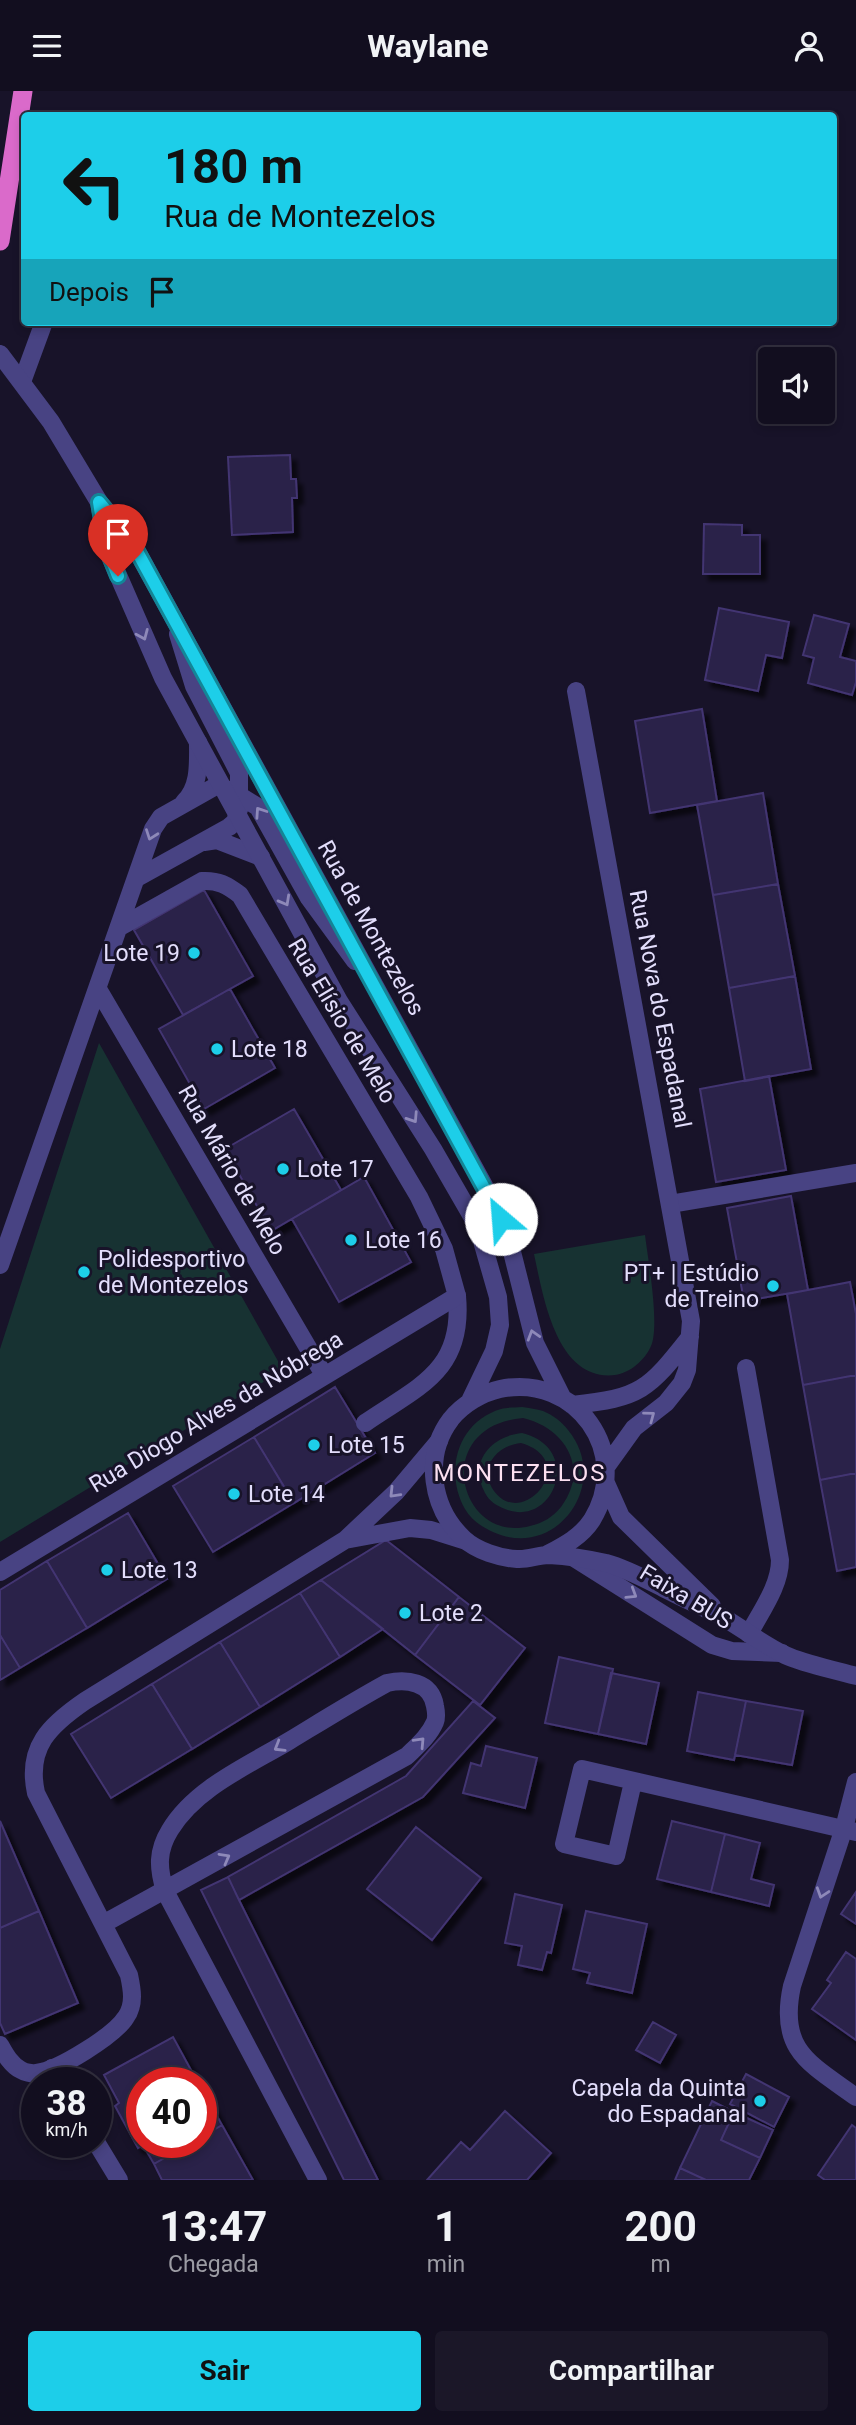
<!DOCTYPE html>
<html lang="pt">
<head>
<meta charset="utf-8">
<style>
	body { margin:0; font-family:Roboto,sans-serif; background:#1b1728; color:#f1f3f6; height:100vh; display:flex; flex-direction:column; font-size:26px; white-space:nowrap }
	* { box-sizing:border-box; margin:0 }
	p { font-size:23px; color:#9c9ca4 }
	.icon { flex:none; width:38px; height:38px; fill:none; stroke:currentColor; stroke-width:2; stroke-linecap:round; stroke-linejoin:round }
	.map { position:relative; height:2089px; overflow:hidden }
	.panel { display:flex; flex-direction:column; background:#120e1f; flex:1 }
	.panel>* { flex:none }
	.guide { position:absolute; left:21px; top:21px; width:816px; height:214px; border-radius:7px; box-shadow:0 4px 10px #0003,0 0 0 2px #312e3d; background:#1dcee9; color:#111; overflow:hidden }
	.tools { position:absolute; left:758px; top:256px; display:grid; gap:14px }
	.tools a { display:grid; place-items:center; width:77px; height:77px; border-radius:7px; background:#120e1f; box-shadow:0 4px 10px #0003,0 0 0 2px #312e3d; font-size:35px }
	.speed { position:absolute; left:21px; top:1976px; display:flex; gap:14px; font-size:35px; font-weight:700; text-align:center }
	.speed>* { display:grid; place-content:center; width:91px; height:91px; border-radius:50%; background:#120e1f; box-shadow:0 4px 10px #0003,0 0 0 2px #312e3d; line-height:1 }
	.speed small { font-size:18px; font-weight:400 }
	.speed .limit { border:10px solid #d22; background:#fff; color:#111 }
	.pin { position:absolute; display:grid; place-items:center; width:60px; height:60px; color:#fff; margin:-72px -30px; border-radius:50% 50% 50% 0; rotate:-45deg; box-shadow:0 0 7px #0007 }
	.pin .icon { rotate:45deg }
	.me { position:absolute; width:77px; margin:-38px; rotate:333deg; stroke-linejoin:round; filter:drop-shadow(0 0 5px #0008) }
	.turn { display:flex; align-items:center; gap:24px; height:147px; padding:0 28px; font-size:32px }
	.turn .icon { width:91px; height:91px; stroke-width:2.5 }
	.turn b { display:block; font-size:49px; line-height:60px }
	.then { display:flex; align-items:center; height:66px; padding:0 28px; background:#0003; gap:14px; font-size:26px }
	.eta { display:flex; justify-content:space-evenly; align-items:center; height:119px; text-align:center }
	.eta b { font-size:42px; font-weight:700; line-height:49px }
	.action { display:flex; gap:14px; margin-top:auto; padding:14px 28px }
	.action a { flex:1; height:80px; border-radius:7px; background:#1dcee9; color:#111; font-size:28px; font-weight:700; line-height:80px; text-align:center }
	.action a+a { background:#1b1728; color:#f1f3f6 }
	header { display:flex; justify-content:space-between; align-items:center; height:91px; padding:0 28px; background:#120e1f; font-size:32px; font-weight:700 }
	.map>svg:first-child { display:block }
</style>
</head>
<body>
<header><svg class="icon" aria-label="menu" viewBox="0 0 24 24"><path d="M4 6h16M4 12h16M4 18h16"/></svg>Waylane<svg class="icon" aria-label="person" viewBox="0 0 24 24"><circle cx="12" cy="8" r="4"/><path d="M4 21q1-7 8-7t8 7"/></svg></header>
<div class="map">
<svg width="856" height="2089" viewBox="0 0 856 2089">
	<defs>
		<filter id="shadow"><feDropShadow dx="6" dy="6" stdDeviation="2" flood-color="#0009"/></filter>
	</defs>
	<rect width="100%" height="100%" fill="#181329"/>
	<path fill="#173232" fill-rule="evenodd" d="M99,952L283,1279L0,1451V1258Z
		M645,1144C648,1168 660,1235 651,1255C645,1269 630,1282 615,1284C556,1291 543,1204 534,1163Z
		M522,1316C529,1317 537,1318 543,1320C553,1324 562,1331 568,1339C612,1392 556,1470 493,1441C482,1436 471,1429 465,1418C444,1381 457,1331 501,1318C507,1316 515,1317 522,1316ZM523,1327C565,1337 590,1377 561,1416C553,1426 543,1432 530,1435C459,1454 429,1335 523,1327Z
		M522,1342C584,1357 554,1438 505,1418C497,1415 489,1410 485,1402C468,1371 491,1345 522,1342ZM521,1352C583,1370 520,1443 492,1397C479,1374 499,1354 521,1352Z"/>
	<path fill="#2a2148" stroke="#433572" stroke-width="2" filter="url(#shadow)" d="M290,364L291,388H296L297,407H292L293,441L232,444L228,366Z
		M704,433L742,434V444H760V483H703Z
		M719,517L789,531L782,567L766,564L758,600L705,589Z
		M814,524L849,533L840,566L856,570V591L852,604L808,592L814,567L803,564Z
		M702,618L717,710L650,722L635,630Z
		M763,702L778,793L713,804L697,714Z
		M778,793L795,885L729,897L713,804Z
		M204,799L253,885L183,924L134,839Z
		M795,885L811,978L745,990L729,897Z
		M230,898L275,977L204,1018L159,938Z
		M769,985L786,1079L716,1091L700,998Z
		M294,1018L341,1099L271,1140L225,1058Z
		M364,1086L411,1171L339,1211L292,1128Z
		M791,1105L808,1199L744,1210L727,1117Z
		M850,1191L856,1223V1284L803,1294L787,1203Z
		M856,1284V1382L820,1389L803,1294Z
		M335,1296L375,1362L294,1412L254,1346Z
		M254,1346L294,1412L213,1461L173,1395Z
		M856,1382V1476L837,1480L820,1389Z
		M128,1422L167,1488L87,1537L47,1470Z
		M386,1449L459,1506L415,1564L321,1489Z
		M47,1470L87,1537L20,1577L0,1544V1499Z
		M321,1489L383,1538L340,1566L300,1502Z
		M300,1502L340,1566L260,1616L220,1551Z
		M459,1506L525,1557L480,1614L415,1564Z
		M0,1544L20,1577L0,1589Z
		M220,1551L260,1616L192,1658L152,1593Z
		M559,1566L613,1578L598,1643L545,1632Z
		M611,1582L659,1592L646,1653L598,1643Z
		M152,1593L192,1658L111,1707L71,1643Z
		M698,1601L746,1610L734,1669L687,1660Z
		M473,1610L495,1627L423,1706L239,1809L228,1786L406,1685Z
		M746,1610L803,1620L792,1674L735,1664Z
		M486,1655L537,1667L525,1717L463,1702L471,1672L481,1675Z
		M0,1730L39,1820L0,1837Z
		M672,1730L725,1743L711,1801L657,1788Z
		M416,1736L481,1787L432,1849L367,1798Z
		M725,1743L760,1752L751,1788L774,1794L769,1815L711,1801Z
		M228,1786L239,1809L378,2089H344L201,1799Z
		M856,1801V1833L841,1823Z
		M515,1803L562,1814L551,1862L547,1861L542,1879L518,1874L522,1855L505,1852Z
		M39,1820L78,1912L5,1943L0,1932V1837Z
		M586,1820L647,1833L632,1902L587,1892L590,1882L573,1878Z
		M846,1861L856,1868V1949L812,1918L831,1892L827,1889Z
		M653,1931L676,1944L660,1972L636,1959Z
		M173,1946L198,1992H142V2051H193L154,2073L143,2054L138,2057L115,2015L119,2012L104,1984Z
		M746,1983L789,2006L774,2036L730,2013Z
		M201,1996L222,2034L201,2046Z
		M712,2010L734,2021L721,2049L760,2067L749,2089H706L680,2077Z
		M505,2020L551,2062L527,2089H427L461,2051L470,2059Z
		M734,2021L773,2039L760,2067L721,2049Z
		M222,2034L253,2089H162L154,2073L193,2051H201V2046Z
		M852,2034L856,2037V2089H825L818,2084Z
		M680,2077L706,2089H675Z"/>
	<g fill="none" stroke-linecap="round" stroke-linejoin="round">
		<path stroke="#484383" stroke-width="18" d="M22,291L44,231
			M670,1113L856,1082
			M365,1332C419,1295 464,1280 457,1205
			M574,1467L712,1554L732,1560L782,1562
			M52,1977L61,1992
			M96,2051L119,2089"/>
		<path stroke="#484383" stroke-width="18" d="M184,711C200,696 198,672 198,651
			M204,751L217,749L261,766
			M137,787L229,736L235,731L239,718V682L194,595L178,543
			M98,898L324,1284
			M0,1174L153,738L161,726L216,695L232,700L258,716L309,807L355,870
			M746,1277L780,1469C780,1495 761,1520 749,1543
			M345,1449L410,1437L431,1439L466,1450
			M0,1481L457,1205L444,1158L419,1106L240,804C227,794 218,789 202,790L120,836
			M633,1691L616,1765L564,1753L582,1678L856,1741
			M856,1691L844,1737L792,1895C778,1959 809,1972 856,2006
			M103,1833L407,1665C417,1655 429,1645 435,1631C437,1626 436,1620 435,1615C431,1590 406,1588 387,1592C354,1610 322,1630 289,1650C249,1674 195,1697 170,1739C157,1760 158,1777 165,1800L318,2089
			M0,1954C5,1963 11,1974 21,1979C24,1981 32,1983 36,1982C58,1980 115,1944 126,1926C135,1913 132,1898 129,1884L36,1702C26,1656 50,1634 85,1610L345,1449L396,1401L439,1350"/>
		<path stroke="#484383" stroke-width="18" d="M0,263L51,331L99,411L132,451L492,1109L509,1149L535,1252L562,1306
			M99,411L108,461L163,587L339,910L433,1058L478,1136L498,1206L500,1234L494,1260L470,1310
			M576,600L691,1230L687,1279L682,1292L666,1312L634,1337L606,1376
			M572,1314C641,1307 648,1299 690,1246
			M605,1390L621,1426L712,1515
			M546,1464C563,1455 581,1446 592,1429C633,1362 576,1282 500,1298C482,1302 463,1313 451,1328C423,1365 431,1417 464,1448C477,1460 500,1467 517,1468C528,1469 538,1464 549,1464C568,1465 588,1468 606,1472C628,1478 649,1490 669,1500C688,1510 708,1518 726,1528C746,1540 764,1554 785,1564C807,1574 833,1578 856,1585"/>
		<path stroke="#da6aca" stroke-width="19" d="M0,150L23,0"/>
	</g>
	<defs><path id="oneway-chevron" d="M-2-3.5L2.5 0L-2 3.5" fill="none" stroke-width="1.6" stroke-linecap="round" stroke-linejoin="round" transform="scale(1.75)"/></defs>
	<g stroke="#8e89b9">
		<use href="#oneway-chevron" transform="translate(143 544) rotate(67)"/>
		<use href="#oneway-chevron" transform="translate(260 721) rotate(-124)"/>
		<use href="#oneway-chevron" transform="translate(151 744) rotate(110)"/>
		<use href="#oneway-chevron" transform="translate(285 810) rotate(61)"/>
		<use href="#oneway-chevron" transform="translate(413 1027) rotate(57)"/>
		<use href="#oneway-chevron" transform="translate(533 1244) rotate(-107)"/>
		<use href="#oneway-chevron" transform="translate(650 1325) rotate(-37)"/>
		<use href="#oneway-chevron" transform="translate(394 1402) rotate(134)"/>
		<use href="#oneway-chevron" transform="translate(632 1503) rotate(32)"/>
		<use href="#oneway-chevron" transform="translate(420 1651) rotate(-47)"/>
		<use href="#oneway-chevron" transform="translate(279 1656) rotate(149)"/>
		<use href="#oneway-chevron" transform="translate(225 1767) rotate(-29)"/>
		<use href="#oneway-chevron" transform="translate(822 1802) rotate(108)"/>
	</g>
	<g fill="none" stroke-linecap="round" stroke-linejoin="round">
		<g stroke="#138697" stroke-width="18">
			<path id="route" d="M118,485L106,455L99,411L132,451L501,1128"/>
		</g>
		<use href="#route" stroke="#1dcee9" stroke-width="12"/>
	</g>
	<g fill="#1dcee9" stroke="#181329" stroke-width="2.5">
		<circle cx="194" cy="862" r="7"/>
		<circle cx="217" cy="958" r="7"/>
		<circle cx="283" cy="1078" r="7"/>
		<circle cx="351" cy="1149" r="7"/>
		<circle cx="84" cy="1181" r="7"/>
		<circle cx="773" cy="1195" r="7"/>
		<circle cx="314" cy="1354" r="7"/>
		<circle cx="234" cy="1403" r="7"/>
		<circle cx="107" cy="1479" r="7"/>
		<circle cx="405" cy="1522" r="7"/>
		<circle cx="760" cy="2010" r="7"/>
	</g>
	<g text-anchor="middle" dominant-baseline="central" stroke-width="6" stroke-linejoin="round" paint-order="stroke">
		<g font-size="23" fill="#e3defc" stroke="#181329">
			<text transform="translate(371 837) rotate(61)">Rua de Montezelos</text>
			<text transform="translate(660 918) rotate(79)">Rua Nova do Espadanal</text>
			<text transform="translate(342 930) rotate(59)">Rua Elísio de Melo</text>
			<text transform="translate(232 1079) rotate(60)">Rua Mário de Melo</text>
			<text transform="translate(216 1321) rotate(-31)">Rua Diogo Alves da Nóbrega</text>
			<text transform="translate(686 1506) rotate(31)">Faixa BUS</text>
		</g>
		<g font-size="23" fill="#e3defc" stroke="#181329" text-anchor="start">
			<text x="180" y="862" text-anchor="end">Lote 19</text>
			<text x="231" y="958">Lote 18</text>
			<text x="297" y="1078">Lote 17</text>
			<text x="365" y="1149">Lote 16</text>
			<text x="98" y="1168">Polidesportivo<tspan x="98" dy="26">de Montezelos</tspan></text>
			<text x="759" y="1182" text-anchor="end">PT+ | Estúdio<tspan x="759" dy="26">de Treino</tspan></text>
			<text x="328" y="1354">Lote 15</text>
			<text x="248" y="1403">Lote 14</text>
			<text x="121" y="1479">Lote 13</text>
			<text x="419" y="1522">Lote 2</text>
			<text x="746" y="1997" text-anchor="end">Capela da Quinta<tspan x="746" dy="26">do Espadanal</tspan></text>
		</g>
		<g font-size="24" letter-spacing="2" fill="#fce0f1" stroke="#181329">
			<text x="520" y="1382">MONTEZELOS</text>
		</g>
	</g>
</svg>
<div class="tools">
<a><svg class="icon" aria-label="sound" viewBox="0 0 24 24"><path d="M4 9h4l5-4v14l-5-4H4zM17 9q2 3 0 6"/></svg></a>
</div>
<div class="speed"><div>38<small>km/h</small></div><div class="limit">40</div></div>
<div class="pin" style="left:118px;top:485px;background:#d93025"><svg class="icon" aria-label="arrive" viewBox="0 0 24 24"><path d="M6 21V4h12l-3 4 3 4H6"/></svg></div>
<svg class="me" style="left:501px;top:1128px" viewBox="-20 -20 40 40"><circle r="19" fill="#fff"/><path d="M0-13L10 11 0 6-10 11z" fill="#1dcee9"/></svg>
<div class="guide">
<div class="turn"><svg class="icon" aria-label="left" viewBox="0 0 24 24"><path d="M17 20v-9H6M10 6l-5 5 5 5"/></svg><div><b>180 m</b>Rua de Montezelos</div></div>
<div class="then">Depois<svg class="icon" aria-label="arrive" viewBox="0 0 24 24"><path d="M6 21V4h12l-3 4 3 4H6"/></svg></div>
</div>
</div>
<section class="panel">
<div class="eta">
<div><b>13:47</b><p>Chegada</p></div>
<div><b>1</b><p>min</p></div>
<div><b>200</b><p>m</p></div>
</div>
<div class="action"><a>Sair</a><a>Compartilhar</a></div>
</section>
</body>
</html>
